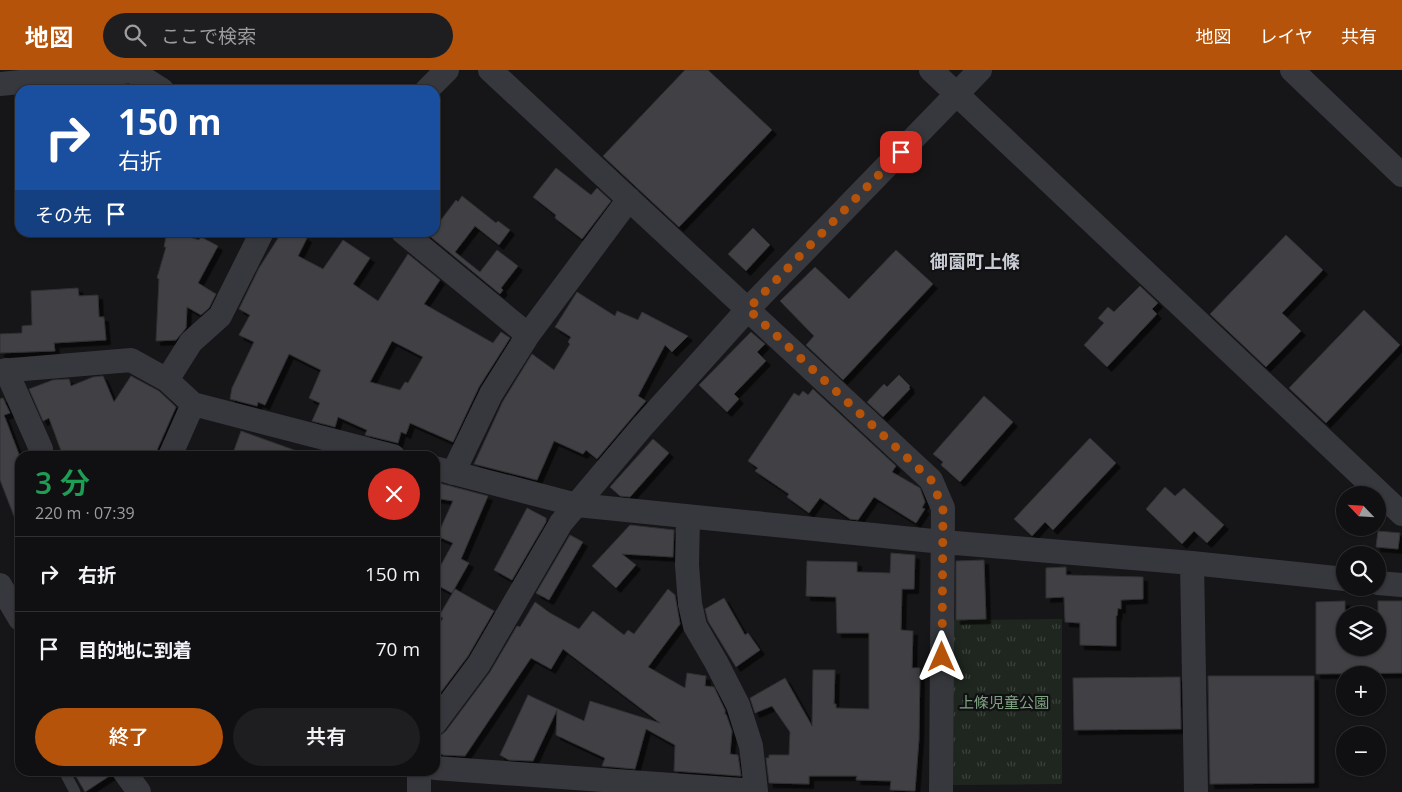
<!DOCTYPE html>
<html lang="ja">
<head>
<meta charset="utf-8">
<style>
	body { margin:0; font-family:"Open Sans","Noto Sans JP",sans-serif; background:#1e1e20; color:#f1f3f6; height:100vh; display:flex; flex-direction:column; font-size:19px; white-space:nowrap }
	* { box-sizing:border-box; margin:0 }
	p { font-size:16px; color:#9c9d9f }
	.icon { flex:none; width:28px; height:28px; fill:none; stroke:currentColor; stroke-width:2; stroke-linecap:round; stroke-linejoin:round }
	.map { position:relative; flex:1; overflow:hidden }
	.details { position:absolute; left:15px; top:381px; width:425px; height:325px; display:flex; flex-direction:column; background:#101012; border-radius:15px; box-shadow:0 1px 4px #0004,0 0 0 1px #303032 }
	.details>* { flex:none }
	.guide { position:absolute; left:15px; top:15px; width:425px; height:152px; border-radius:15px; box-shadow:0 1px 4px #0004,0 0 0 1px #303032; background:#1a4fa0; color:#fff; overflow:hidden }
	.needle { width:32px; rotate:295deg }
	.fabs { position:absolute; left:1336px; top:416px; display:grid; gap:10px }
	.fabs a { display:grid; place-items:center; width:50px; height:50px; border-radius:50%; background:#101012; box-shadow:0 1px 4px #0004,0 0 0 1px #303032; font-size:25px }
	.pin { position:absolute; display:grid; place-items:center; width:42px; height:42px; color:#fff; margin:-21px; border-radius:10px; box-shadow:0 2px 8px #0006 }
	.me { position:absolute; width:55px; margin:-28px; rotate:0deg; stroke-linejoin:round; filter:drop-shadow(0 0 4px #0008) }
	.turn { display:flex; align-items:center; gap:18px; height:105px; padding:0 20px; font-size:22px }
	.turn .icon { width:65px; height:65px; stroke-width:2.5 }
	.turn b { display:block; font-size:35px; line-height:42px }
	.then { display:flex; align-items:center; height:48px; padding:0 20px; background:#0003; gap:10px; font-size:19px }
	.round { display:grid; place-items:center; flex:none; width:52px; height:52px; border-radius:26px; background:#1e1e20 }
	.summary { display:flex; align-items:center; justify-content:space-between; height:85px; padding:0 20px }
	h1 { font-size:30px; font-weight:600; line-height:38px; color:#1e9e55 }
	.primary-button { display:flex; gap:10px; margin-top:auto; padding:10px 20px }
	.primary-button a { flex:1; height:58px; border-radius:30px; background:#b45309; color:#fff; font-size:20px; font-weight:600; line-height:58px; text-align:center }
	.primary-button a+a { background:#1e1e20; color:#f1f3f6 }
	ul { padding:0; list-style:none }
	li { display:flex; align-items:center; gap:15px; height:75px; padding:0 20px; border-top:1px solid #303032 }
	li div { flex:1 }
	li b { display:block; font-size:19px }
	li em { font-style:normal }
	header { display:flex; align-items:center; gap:30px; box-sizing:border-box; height:70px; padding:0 25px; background:#b45309; color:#fff }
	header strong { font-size:24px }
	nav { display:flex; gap:28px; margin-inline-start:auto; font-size:18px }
	.search { width:350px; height:45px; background:#1e1e20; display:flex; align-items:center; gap:12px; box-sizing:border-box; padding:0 18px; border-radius:28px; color:#9c9d9f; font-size:19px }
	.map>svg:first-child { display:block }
</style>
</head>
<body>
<header>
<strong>地図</strong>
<div class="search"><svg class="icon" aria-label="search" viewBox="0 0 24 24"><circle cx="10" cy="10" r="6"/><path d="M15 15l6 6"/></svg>ここで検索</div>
<nav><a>地図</a><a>レイヤ</a><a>共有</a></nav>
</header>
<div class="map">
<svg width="1402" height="722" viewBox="0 0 1402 722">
	<defs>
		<pattern id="park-tufts" width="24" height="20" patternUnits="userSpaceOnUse" patternTransform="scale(1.25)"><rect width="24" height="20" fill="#1e261f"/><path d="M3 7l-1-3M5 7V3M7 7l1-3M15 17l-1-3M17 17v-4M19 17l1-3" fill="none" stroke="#3c433d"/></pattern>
		<filter id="shadow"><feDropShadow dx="4.5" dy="4.5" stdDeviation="0" flood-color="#0009"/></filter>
	</defs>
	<rect width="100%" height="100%" fill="#161618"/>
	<path fill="url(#park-tufts)" d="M1062,549V714L947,715L946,550Z"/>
	<path fill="#404145" stroke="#303034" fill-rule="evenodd" filter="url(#shadow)" d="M685,0H708L772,60L679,157L603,86Z
		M556,98L591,125L597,118L611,131L582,169L555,148L556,145L533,127Z
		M462,126L496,153L498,151L510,160L499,175L475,156L455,182L480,202L497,180L518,196L501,218L503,220L500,224L426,163L435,162V158L456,130L458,132Z
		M753,158L770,175L746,201L728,184Z
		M167,162H174L199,170L201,167L218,176L198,213L216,224L209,238L201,245L187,237L186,258L176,270L156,271L159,209L157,208L166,177H164Z
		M282,162H297L307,168L298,186L323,199L343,170L370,188L353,214L378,231L408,184L440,210L424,234L493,273L501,262L510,268L479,317L453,372L410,353L406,364L401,362L398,373L365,365L367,360L338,347L335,357L312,351L320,333L309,328L321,300L289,284L265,335L258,332L257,336L230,329L232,318L254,272L239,265L250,245L239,239L259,198ZM392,271L423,287L408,313L405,312L400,320L370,312Z
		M1286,165L1323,200L1282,243L1301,261L1266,297L1210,244Z
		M896,180L933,214L843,310L806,275L814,266L780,231L815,197L849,229Z
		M1140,216L1158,233L1152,239L1157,244L1107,297L1084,275L1104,253L1098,248L1108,237L1114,242Z
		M78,218L79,226L98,225L99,247H104L106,270L54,273L55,281L0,283V264L22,263V256L32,255L31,221Z
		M577,222L615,246L617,241L638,250L642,242L688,266L672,282L665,275L638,326L646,331L597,389L586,380L583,384L554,371L537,410L474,394L503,331L532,284L554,300L570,274L568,272L571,267L555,257Z
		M1364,240L1400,275L1326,353L1289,318Z
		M751,262L765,274L757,282L766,291L734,324L739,329L727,342L699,315Z
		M899,305L910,316L909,317L910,319L883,347L867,332L884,314L887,317Z
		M103,306L114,332L131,306L159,321L176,337L157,380L156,386H63L49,348L43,351L29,319L53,310L69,309L71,316L93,307Z
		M813,319L896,396L892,402L920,418L925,432L922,438L925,439L916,453L874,427L858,450L850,449L820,428L809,443L787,427L789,424L755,401L758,398L748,391L794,323L799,326L803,321L808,325Z
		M984,326L1013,352L960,412L941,395L943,392L933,384Z
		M3,328L10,343L4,345L20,387L19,459L0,410V329Z
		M241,361L308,385L307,386H232Z
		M1090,368L1116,393L1053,460L1045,452L1032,466L1014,449Z
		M653,369L669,383L630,427L620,426L610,417Z
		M435,412L488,426L461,489L469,493L452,523L435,514V506L453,473L437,466L453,431L435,428Z
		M1165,417L1175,426L1184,418L1224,455L1207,473L1194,461L1182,474L1146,439Z
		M527,438L546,448V452L512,510L494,500Z
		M630,455L674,460L673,487L622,484L636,495L616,518L592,496Z
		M1378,461L1400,463L1398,479L1376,477Z
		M570,465L583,472L549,530L536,523Z
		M891,483L915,485L914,519H902L901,560L913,561L912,598H920L919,669L915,721L890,720L891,711L856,710L857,706H809V714L769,713L766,688H769V685H789L790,662L772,636L755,643L750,628L785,608L812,656L813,600H835L834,634H836V638L869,639V563H837L836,527L806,526L807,491L857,492V502L890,503Z
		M984,490L986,549L956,550V491Z
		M1066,497V505L1143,507V529L1121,530V539L1118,538L1117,546H1116V576L1080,575V553L1065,552L1064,527L1046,528V498Z
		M455,519L494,541L468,586L435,630V561L443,548L439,546Z
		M668,519L675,525L680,554L648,597L685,618L687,603L706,606L705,616L714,617L725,640V645L726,644L732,661L730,684L738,685L741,706L674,701L675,675L646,659L635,699L602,696L605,688L556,665L557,640L533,691L509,690L500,685L528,625L584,651L590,631L660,653L563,579L551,599L531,588L465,686L443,685L435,680V666L441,665L446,661L490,602L517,556L520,557L535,532L550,543L579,559L593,541L624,565L628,560L634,564Z
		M724,528L745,565L748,563L760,580L736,597L708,551L705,539Z
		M1345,531V578H1378V531H1402V603L1316,604V532Z
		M1208,606H1314V713L1210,714Z
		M1180,607L1181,659L1074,660L1073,608Z
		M73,701H110L111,705L85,722Z"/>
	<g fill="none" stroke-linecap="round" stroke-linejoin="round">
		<path stroke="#37383d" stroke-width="11" d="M64,701L75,722"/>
		<path stroke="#37383d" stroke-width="24" d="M490,0L931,410L943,438L941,722
			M931,0L1402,444
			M1292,0L1402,105
			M0,14L132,1L162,20
			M427,20L447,0
			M403,162L528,265
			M6,300L41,379
			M0,301L131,290L167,310L193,334L393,386
			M167,310L191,272L220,246L262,162
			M170,386L193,334
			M435,398L577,435L943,472L1192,493L1345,509
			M453,403L491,324L528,265L629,129
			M1192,493L1196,722
			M1378,513L1402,515
			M0,515L20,549
			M435,653L479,594L561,453L641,358L748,239L980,0
			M435,698L756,721L751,676L738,635L716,592L695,556L690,534L687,495L688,447
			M124,701L139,722
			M419,722V701"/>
	</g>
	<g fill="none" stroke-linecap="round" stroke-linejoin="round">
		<path stroke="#b45309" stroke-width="9" stroke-dasharray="0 16.2" d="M901,82L748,239L931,410L943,438L942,587"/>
	</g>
	<g text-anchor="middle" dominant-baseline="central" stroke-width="4.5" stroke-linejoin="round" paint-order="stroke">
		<g font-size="15" fill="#7fa381" stroke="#111113">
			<text x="1004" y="632">上條児童公園</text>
		</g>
		<g font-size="18" font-weight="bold" fill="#c9ccd4" stroke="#111113">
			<text x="975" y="191">御薗町上條</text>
		</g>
	</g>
</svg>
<div class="fabs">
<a><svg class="needle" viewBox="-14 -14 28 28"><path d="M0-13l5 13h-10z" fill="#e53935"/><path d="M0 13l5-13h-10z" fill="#9c9d9f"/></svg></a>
<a><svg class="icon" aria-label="search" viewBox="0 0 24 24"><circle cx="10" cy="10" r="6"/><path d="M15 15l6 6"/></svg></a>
<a><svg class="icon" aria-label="layers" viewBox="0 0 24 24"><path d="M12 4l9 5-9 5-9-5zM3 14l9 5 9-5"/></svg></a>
<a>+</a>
<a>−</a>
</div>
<div class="pin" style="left:901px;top:82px;background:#d93025"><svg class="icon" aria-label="arrive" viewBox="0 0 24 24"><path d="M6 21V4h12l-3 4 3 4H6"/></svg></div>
<svg class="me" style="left:942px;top:587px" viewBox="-20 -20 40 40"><path d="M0-17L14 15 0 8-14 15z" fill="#b45309" stroke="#fff" stroke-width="4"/></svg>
<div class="guide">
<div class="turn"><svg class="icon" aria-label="right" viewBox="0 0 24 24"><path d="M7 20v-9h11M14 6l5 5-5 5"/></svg><div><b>150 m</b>右折</div></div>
<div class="then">その先<svg class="icon" aria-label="arrive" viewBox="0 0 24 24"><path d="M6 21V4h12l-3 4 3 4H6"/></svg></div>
</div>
<section class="details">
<div class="summary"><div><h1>3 分</h1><p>220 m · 07:39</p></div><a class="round" style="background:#d93025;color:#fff"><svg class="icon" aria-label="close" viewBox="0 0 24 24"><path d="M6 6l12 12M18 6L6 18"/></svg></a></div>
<ul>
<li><svg class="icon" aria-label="right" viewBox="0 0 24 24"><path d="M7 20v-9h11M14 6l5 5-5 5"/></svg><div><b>右折</b></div><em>150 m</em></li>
<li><svg class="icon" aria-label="arrive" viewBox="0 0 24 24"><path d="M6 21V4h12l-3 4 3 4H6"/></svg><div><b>目的地に到着</b></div><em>70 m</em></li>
</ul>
<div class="primary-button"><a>終了</a><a>共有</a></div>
</section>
</div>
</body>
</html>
